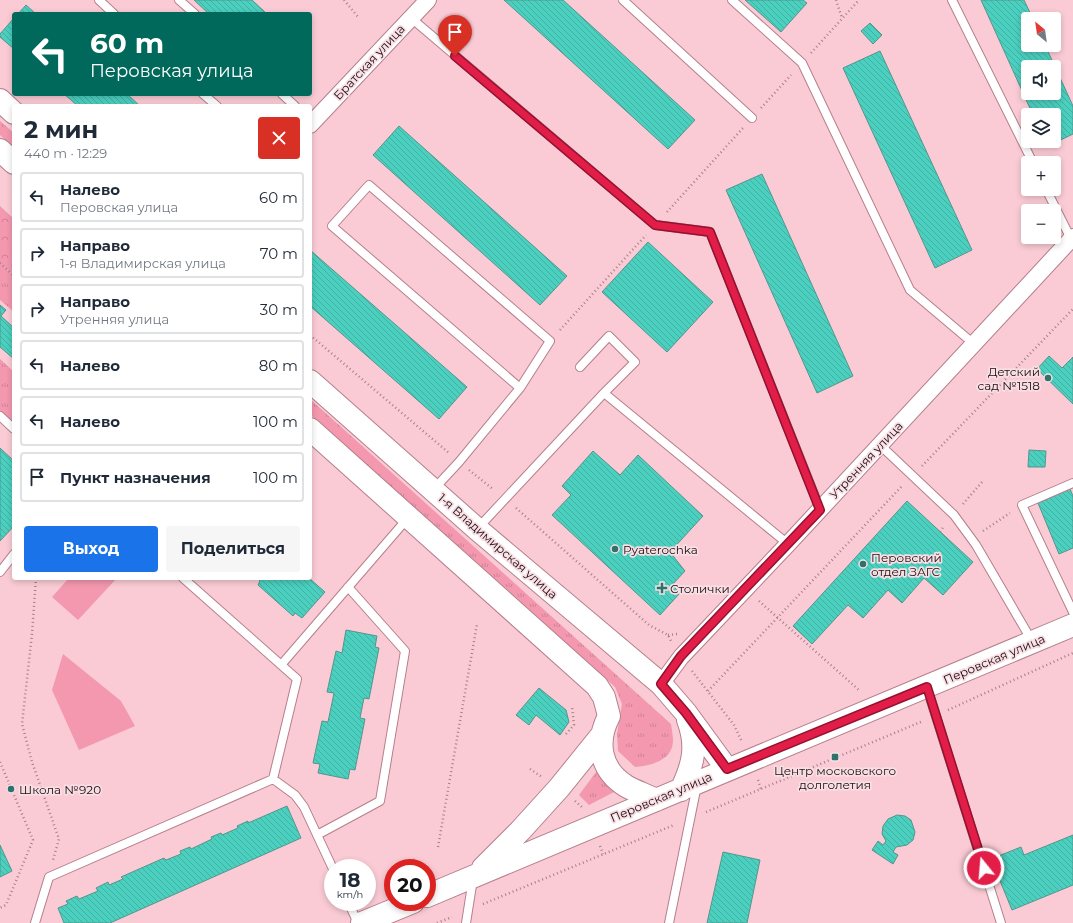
<!DOCTYPE html>
<html lang="ru">
<head>
<meta charset="utf-8">
<style>
	body { margin:0; font-family:Montserrat,sans-serif; background:#f6f6f7; color:#1f2937; height:100vh; display:flex; flex-direction:column; font-size:15px; white-space:nowrap }
	* { box-sizing:border-box; margin:0 }
	p { font-size:13px; color:#747a83 }
	.icon { flex:none; width:22px; height:22px; fill:none; stroke:currentColor; stroke-width:2; stroke-linecap:round; stroke-linejoin:round }
	.map { position:relative; flex:1; overflow:hidden }
	.details { position:absolute; left:12px; top:104px; width:300px; height:476px; display:flex; flex-direction:column; background:#fff; border-radius:4px; box-shadow:0 2px 6px #0003 }
	.details>* { flex:none }
	.hud { position:absolute; left:12px; top:12px; width:300px; height:84px; border-radius:4px; box-shadow:0 2px 6px #0003; background:#00695c; color:#fff; overflow:hidden }
	.needle { width:26px; rotate:331deg }
	.tools { position:absolute; left:1021px; top:12px; display:grid; gap:8px }
	.tools a { display:grid; place-items:center; width:40px; height:40px; border-radius:4px; background:#fff; box-shadow:0 2px 6px #0003; font-size:20px }
	.speed { position:absolute; left:324px; top:859px; display:flex; gap:8px; font-size:20px; font-weight:700; text-align:center }
	.speed>* { display:grid; place-content:center; width:52px; height:52px; border-radius:50%; background:#fff; box-shadow:0 2px 6px #0003; line-height:1 }
	.speed small { font-size:10px; font-weight:400 }
	.speed .limit { border:6px solid #d22; background:#fff; color:#111 }
	.pin { position:absolute; display:grid; place-items:center; width:34px; height:34px; color:#fff; margin:-41px -17px; border-radius:50% 50% 50% 0; rotate:-45deg; box-shadow:0 0 4px #0007 }
	.pin .icon { rotate:45deg }
	.me { position:absolute; width:44px; margin:-22px; rotate:343deg; stroke-linejoin:round; filter:drop-shadow(0 0 3px #0008) }
	.turn { display:flex; align-items:center; gap:14px; height:84px; padding:0 12px; font-size:18px }
	.turn .icon { width:52px; height:52px; stroke-width:2.5 }
	.turn b { display:block; font-size:28px; line-height:34px }
	.round { display:grid; place-items:center; flex:none; width:42px; height:42px; border-radius:4px; background:#f6f6f7 }
	.summary { display:flex; align-items:center; justify-content:space-between; height:68px; padding:0 12px }
	h1 { font-size:24px; font-weight:700; line-height:30px }
	.button { display:flex; gap:8px; margin-top:auto; padding:8px 12px }
	.button a { flex:1; height:46px; border-radius:4px; background:#1a73e8; color:#fff; font-size:16px; font-weight:700; line-height:46px; text-align:center }
	.button a+a { background:#f6f6f7; color:#1f2937 }
	ul { padding:0; list-style:none }
	li { display:flex; align-items:center; gap:12px; height:50px; margin:0 8px 6px; padding:0 4px; border:2px solid #e0e1e3; border-radius:4px }
	li div { flex:1 }
	li b { display:block; font-size:15px }
	li em { font-style:normal }
	.map>svg:first-child { display:block }
</style>
</head>
<body>
<div class="map">
<svg width="1073" height="923" viewBox="0 0 1073 923">
	<defs>
		<pattern id="grass-tufts" width="24" height="20" patternUnits="userSpaceOnUse"><rect width="24" height="20" fill="#f398af"/><path d="M3 7l-1-3M5 7V3M7 7l1-3M15 17l-1-3M17 17v-4M19 17l1-3" fill="none" stroke="#d08296"/></pattern>
		<pattern id="forest-crowns" width="20" height="18" patternUnits="userSpaceOnUse"><rect width="20" height="18" fill="#f398af"/><path d="M2 6a3 3 0 1 1 6 0M12 15a3 3 0 1 1 6 0" fill="none" stroke="#d08296"/></pattern>
		<pattern id="building-back-hatch" width="6" height="6" patternUnits="userSpaceOnUse"><rect width="6" height="6" fill="#4bd0bf"/><path d="M-1 5l2 2M0 0l6 6M5-1l2 2" fill="none" stroke="#41b1a3"/></pattern>
	</defs>
	<rect width="100%" height="100%" fill="#facbd5"/>
	<path fill="url(#grass-tufts)" d="M0,121L14,133V148L0,135Z
		M0,263L14,276V312L0,300Z
		M0,359L14,372V424L0,413Z
		M310,399L671,724C672,730 673,736 673,742C672,761 649,766 635,767L618,751L617,734L622,704L615,687L310,414Z
		M599,768L616,791L589,805L579,795Z"/>
	<path fill="url(#forest-crowns)" d="M0,206L14,219V276L0,263Z"/>
	<path fill="#f398af" d="M69,578H117L78,620L52,597Z
		M63,654L121,701L135,726L79,750L52,690Z"/>
	<path fill="url(#building-back-hatch)" stroke="#54958c" fill-rule="evenodd" d="M194,0H252L267,14H209Z
		M504,0H563L695,120L668,149Z
		M745,0H803L807,3L781,32Z
		M981,0H1024L1033,19H1028V45H1045L1073,106V134L1048,146L1045,141H1054V115H1033ZM1028,67H1054V93H1028Z
		M26,5L36,14H18Z
		M14,18V49L0,37V34Z
		M870,23L882,35L873,44L861,31Z
		M880,51L972,250L935,268L843,68Z
		M64,94H127L140,106H78Z
		M399,126L567,276L540,305L373,155Z
		M762,174L853,376L817,393L726,190Z
		M648,242L713,302L667,352L602,292Z
		M310,250L467,387L439,419L310,306Z
		M0,305L6,310L1,316L14,328V359L0,347Z
		M1049,356L1062,368L1073,357V404L1037,369Z
		M0,448L14,461V526L0,541Z
		M1029,450L1046,451L1045,467H1028Z
		M593,451L620,475L638,455L703,516L670,552L685,571L672,585L680,593L660,615L552,515L571,495L562,486Z
		M1070,489L1073,496V548L1059,554L1038,503Z
		M907,501L973,562L943,595L924,578L902,603L888,590L863,618L848,605L812,644L793,626Z
		M257,578H309L325,592L302,618L295,613L293,616L258,585L260,581Z
		M346,630L377,636L375,647L379,648L369,699L364,698L360,718L365,719L355,770L350,769L348,779L318,773L320,764L313,763L322,721L328,722L334,693L327,692L336,651L342,653Z
		M539,688L566,710L569,722L560,735L536,715L529,725L516,715Z
		M287,806L301,838L110,923H64L58,908L68,904L66,901L77,896L79,899L98,891L96,888L108,882L109,885L123,879L121,877L164,858L166,860L181,854L180,851L190,847L191,849L212,839L211,837L221,833L222,835L238,828L237,826L248,821V823Z
		M897,815L905,816L911,820L915,832L913,840L907,845L896,847L893,852L898,855L893,864L872,850L878,841L883,845L886,841L882,834L883,826L888,819Z
		M1073,835V885L1012,910L991,859L1021,847L1024,855Z
		M0,845L12,871L0,877Z
		M723,852L760,860L747,923H707Z"/>
	<g fill="none" stroke-linecap="round" stroke-linejoin="round">
		<g stroke="#b57f8c" stroke-width="10">
			<path id="lane" d="M99,0L114,14
				M179,0L195,14
				M623,0L752,118
				M732,0L802,63L910,290L974,344
				M952,0L1033,163
				M411,18L655,225L710,232L820,509
				M203,94L217,106
				M282,94L295,106
				M1046,189L1071,239
				M580,367L609,336L635,362L604,393
				M0,416L14,429
				M880,445L954,515L976,545L1032,641
				M1073,483L1022,505L1073,612
				M433,490L459,462L520,388L550,341L369,185L332,226L520,388
				M478,528L604,393L788,544
				M0,572L14,554
				M281,665L407,519
				M927,688L1001,923
				M273,779L295,795L304,807L333,869
				M317,835L380,801L405,651L348,587
				M348,902L358,923
				M35,923L49,877L273,779L297,679L183,578
				M466,923L473,879
				M669,923L697,785"/>
		</g>
		<g stroke="#b57f8c" stroke-width="18">
			<path id="street" d="M310,125L428,0
				M661,684L681,657L788,544L1073,237"/>
		</g>
		<g stroke="#b57f8c" stroke-width="24">
			<path id="secondary" d="M0,100L14,113
				M0,150L14,163
				M310,381L477,529L661,684L686,713L727,769
				M310,429L597,686L604,697L609,716C596,741 599,769 626,786C635,791 646,795 656,800
				M681,790C693,766 698,746 688,720
				M483,868L520,831L559,788L601,736
				M427,896L1073,625
				M362,923L413,902"/>
		</g>
		<path stroke="#a58089" stroke-width="2.5" stroke-dasharray="1 3" stroke-linecap="butt" d="M344,0L359,18
			M836,0L842,18
			M811,53L859,0
			M761,108L791,75
			M667,212L743,128
			M0,263L14,276
			M560,330L646,235
			M310,335L449,453
			M922,466L1073,309
			M469,470L494,490
			M963,504L982,482
			M516,508L649,625L668,635L671,641
			M983,531L1010,513
			M940,532L944,526
			M36,578L32,634L22,724L32,762L59,839L53,860
			M759,601L860,691
			M668,635L677,634
			M692,671L734,725L742,742
			M708,691L903,485
			M948,710L1073,653
			M566,734L574,725L572,706
			M0,762L33,840L6,905L0,908
			M530,769L542,777
			M758,780L761,789
			M575,801L583,808
			M706,812L923,721
			M600,846L603,854
			M438,847L477,624
			M413,859L417,868
			M483,904L674,825
			M437,923L452,917"/>
		<use href="#lane" stroke="#fff" stroke-width="8"/>
		<use href="#street" stroke="#fff" stroke-width="16"/>
		<use href="#secondary" stroke="#fff" stroke-width="22"/>
	</g>
	<g fill="none" stroke-linecap="round" stroke-linejoin="round">
		<g stroke="#92132f" stroke-width="10">
			<path id="route" d="M455,56L655,225L710,232L820,510L681,656L661,684L686,713L727,769L927,687L984,868"/>
		</g>
		<use href="#route" stroke="#e11d48" stroke-width="7"/>
	</g>
	<g fill="#2d736a" stroke="#f7dfe4" stroke-width="1.5">
		<circle cx="1048" cy="378" r="4"/>
		<circle cx="615" cy="549" r="4"/>
		<circle cx="863" cy="564" r="4"/>
		<path d="M660 582h4v4h4v4h-4v4h-4v-4h-4v-4h4z"/>
		<rect x="831" y="753" width="8" height="8" rx="2"/>
		<circle cx="11" cy="789" r="4"/>
	</g>
	<g text-anchor="middle" dominant-baseline="central" stroke-width="3.5" stroke-linejoin="round" paint-order="stroke">
		<g font-size="12" fill="#1f0b11" stroke="#f7dfe4">
			<text transform="translate(369 62) rotate(-47)">Братская улица</text>
			<text transform="translate(866 460) rotate(-47)">Утренняя улица</text>
			<text transform="translate(498 546) rotate(41)">1-я Владимирская улица</text>
			<text transform="translate(994 659) rotate(-23)">Перовская улица</text>
			<text transform="translate(661 797) rotate(-23)">Перовская улица</text>
		</g>
		<g font-size="12" fill="#1f0b11" stroke="#f7dfe4" text-anchor="start">
			<text x="1040" y="371" text-anchor="end">Детский<tspan x="1040" dy="14">сад №1518</tspan></text>
			<text x="623" y="549">Pyaterochka</text>
			<text x="871" y="557">Перовский<tspan x="871" dy="14">отдел ЗАГС</tspan></text>
			<text x="670" y="588">Столички</text>
			<text x="835" y="770" text-anchor="middle">Центр московского<tspan x="835" dy="14">долголетия</tspan></text>
			<text x="19" y="789">Школа №920</text>
		</g>
	</g>
</svg>
<div class="tools">
<a><svg class="needle" viewBox="-14 -14 28 28"><path d="M0-13l5 13h-10z" fill="#e53935"/><path d="M0 13l5-13h-10z" fill="#747a83"/></svg></a>
<a><svg class="icon" aria-label="sound" viewBox="0 0 24 24"><path d="M4 9h4l5-4v14l-5-4H4zM17 9q2 3 0 6"/></svg></a>
<a><svg class="icon" aria-label="layers" viewBox="0 0 24 24"><path d="M12 4l9 5-9 5-9-5zM3 14l9 5 9-5"/></svg></a>
<a>+</a>
<a>−</a>
</div>
<div class="speed"><div>18<small>km/h</small></div><div class="limit">20</div></div>
<div class="pin" style="left:455px;top:56px;background:#d93025"><svg class="icon" aria-label="arrive" viewBox="0 0 24 24"><path d="M6 21V4h12l-3 4 3 4H6"/></svg></div>
<svg class="me" style="left:984px;top:868px" viewBox="-20 -20 40 40"><circle r="17" fill="#e11d48" stroke="#fff" stroke-width="3"/><path d="M0-11L8 9 0 5-8 9z" fill="#fff"/></svg>
<div class="hud">
<div class="turn"><svg class="icon" aria-label="left" viewBox="0 0 24 24"><path d="M17 20v-9H6M10 6l-5 5 5 5"/></svg><div><b>60 m</b>Перовская улица</div></div>
</div>
<section class="details">
<div class="summary"><div><h1>2 мин</h1><p>440 m · 12:29</p></div><a class="round" style="background:#d93025;color:#fff"><svg class="icon" aria-label="close" viewBox="0 0 24 24"><path d="M6 6l12 12M18 6L6 18"/></svg></a></div>
<ul>
<li><svg class="icon" aria-label="left" viewBox="0 0 24 24"><path d="M17 20v-9H6M10 6l-5 5 5 5"/></svg><div><b>Налево</b><p>Перовская улица</p></div><em>60 m</em></li>
<li><svg class="icon" aria-label="right" viewBox="0 0 24 24"><path d="M7 20v-9h11M14 6l5 5-5 5"/></svg><div><b>Направо</b><p>1-я Владимирская улица</p></div><em>70 m</em></li>
<li><svg class="icon" aria-label="right" viewBox="0 0 24 24"><path d="M7 20v-9h11M14 6l5 5-5 5"/></svg><div><b>Направо</b><p>Утренняя улица</p></div><em>30 m</em></li>
<li><svg class="icon" aria-label="left" viewBox="0 0 24 24"><path d="M17 20v-9H6M10 6l-5 5 5 5"/></svg><div><b>Налево</b></div><em>80 m</em></li>
<li><svg class="icon" aria-label="left" viewBox="0 0 24 24"><path d="M17 20v-9H6M10 6l-5 5 5 5"/></svg><div><b>Налево</b></div><em>100 m</em></li>
<li><svg class="icon" aria-label="arrive" viewBox="0 0 24 24"><path d="M6 21V4h12l-3 4 3 4H6"/></svg><div><b>Пункт назначения</b></div><em>100 m</em></li>
</ul>
<div class="button"><a>Выход</a><a>Поделиться</a></div>
</section>
</div>
</body>
</html>
